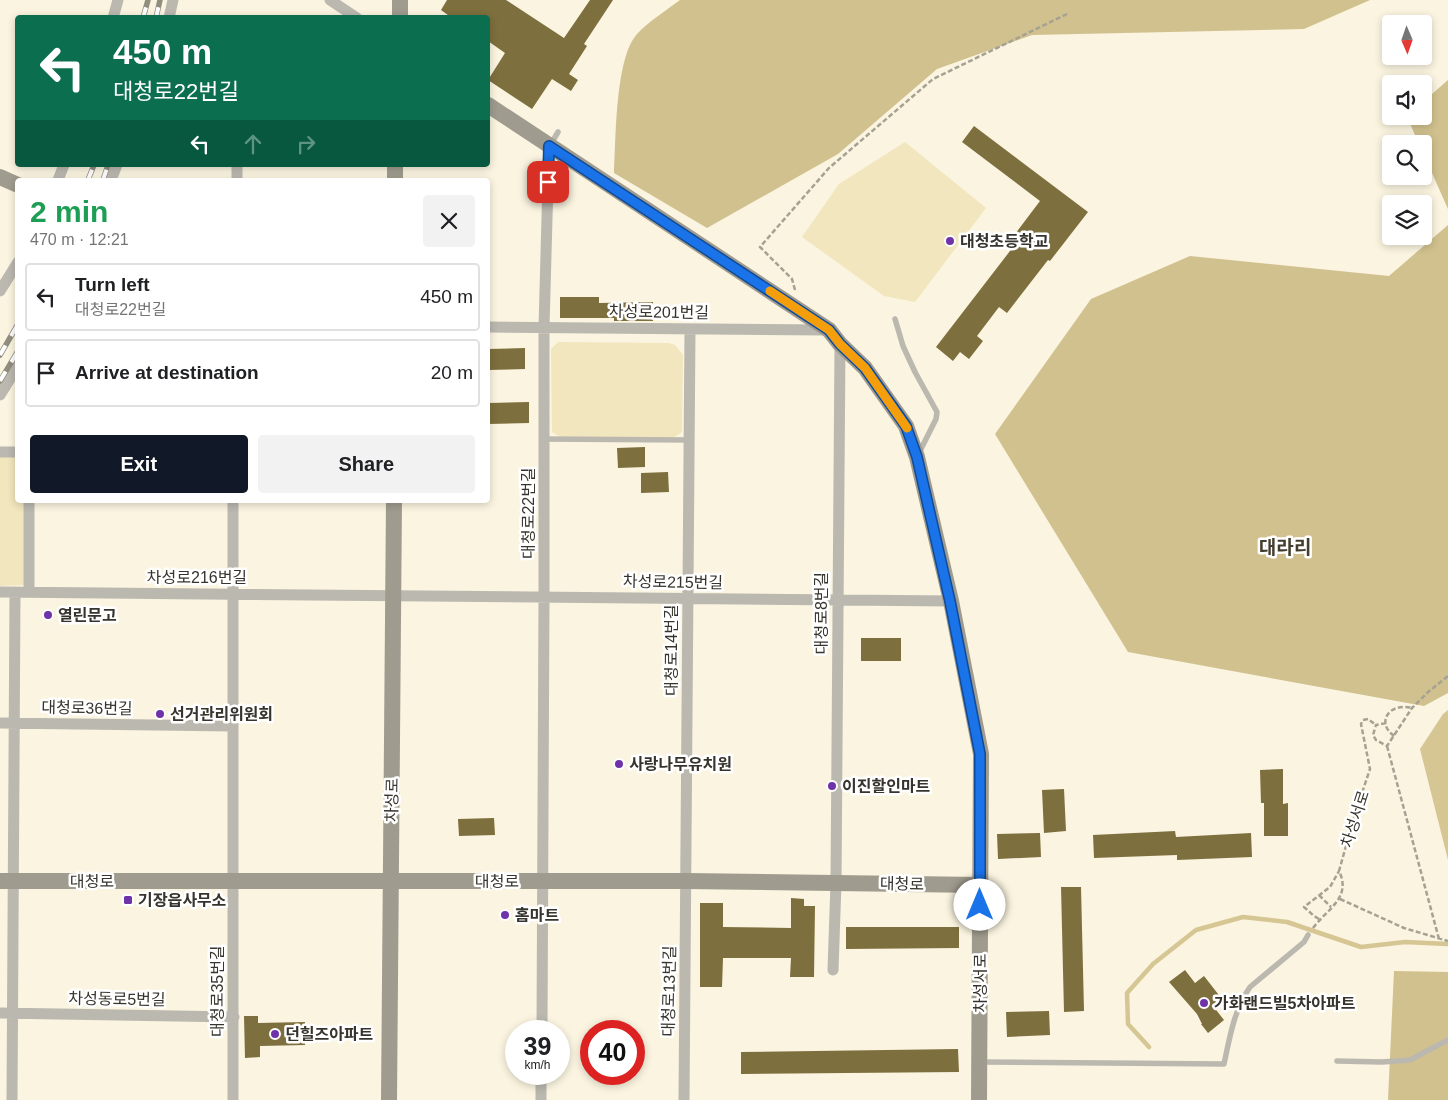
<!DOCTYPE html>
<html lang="en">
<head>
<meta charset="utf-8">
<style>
	body { margin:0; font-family:Arial,"Noto Sans KR",sans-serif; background:#f2f2f2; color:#202124; height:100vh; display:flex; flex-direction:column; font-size:19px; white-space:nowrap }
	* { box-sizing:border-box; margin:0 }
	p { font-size:16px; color:#757577 }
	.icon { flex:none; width:28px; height:28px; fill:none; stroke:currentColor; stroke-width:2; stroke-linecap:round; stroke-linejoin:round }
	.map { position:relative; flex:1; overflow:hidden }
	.drawer { position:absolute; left:15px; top:178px; width:475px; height:325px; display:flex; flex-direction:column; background:#fff; border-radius:5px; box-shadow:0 2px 8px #0003 }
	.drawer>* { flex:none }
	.hud { position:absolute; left:15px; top:15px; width:475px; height:152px; border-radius:5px; box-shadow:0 2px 8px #0003; background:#0b6e4f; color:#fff; overflow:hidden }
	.needle { width:32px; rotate:178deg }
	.tools { position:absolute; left:1382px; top:15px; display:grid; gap:10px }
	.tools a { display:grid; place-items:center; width:50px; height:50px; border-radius:5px; background:#fff; box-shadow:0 2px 8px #0003; font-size:25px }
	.speed { position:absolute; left:505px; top:1020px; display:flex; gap:10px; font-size:25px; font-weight:700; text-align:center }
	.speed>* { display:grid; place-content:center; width:65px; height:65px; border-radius:50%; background:#fff; box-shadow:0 2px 8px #0003; line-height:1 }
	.speed small { font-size:12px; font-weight:400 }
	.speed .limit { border:8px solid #d22; background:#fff; color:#111 }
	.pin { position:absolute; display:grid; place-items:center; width:42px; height:42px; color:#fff; margin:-21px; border-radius:10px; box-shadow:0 2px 8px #0006 }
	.me { position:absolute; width:55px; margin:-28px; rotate:0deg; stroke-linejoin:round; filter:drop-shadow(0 0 4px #0008) }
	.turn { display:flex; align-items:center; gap:18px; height:105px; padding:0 15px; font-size:22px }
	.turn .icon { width:65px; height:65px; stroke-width:2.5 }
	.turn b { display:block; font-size:35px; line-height:42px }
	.lanes { display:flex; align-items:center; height:48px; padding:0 15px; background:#0003; justify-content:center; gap:25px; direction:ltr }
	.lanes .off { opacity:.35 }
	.round { display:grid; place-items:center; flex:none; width:52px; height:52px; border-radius:5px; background:#f2f2f2 }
	.summary { display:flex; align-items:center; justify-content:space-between; height:85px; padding:0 15px }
	h1 { font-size:30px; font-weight:700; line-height:38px; color:#1e9e55 }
	.action { display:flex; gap:10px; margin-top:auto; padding:10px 15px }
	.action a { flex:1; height:58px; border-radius:5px; background:#111827; color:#fff; font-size:20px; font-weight:700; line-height:58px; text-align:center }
	.action a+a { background:#f2f2f2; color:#202124 }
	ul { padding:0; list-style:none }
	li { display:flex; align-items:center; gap:15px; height:68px; margin:0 10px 8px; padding:0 5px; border:2px solid #e0e0e0; border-radius:5px }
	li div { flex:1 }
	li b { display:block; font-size:19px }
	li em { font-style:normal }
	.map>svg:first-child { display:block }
</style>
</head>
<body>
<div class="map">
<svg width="1448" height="1100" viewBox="0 0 1448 1100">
	<rect width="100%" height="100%" fill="#faf4e0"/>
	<path fill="#f2e6be" d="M905,142L986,208L915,302L884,296L802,237L839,184Z
		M558,342L668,343L675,345L683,355L682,432L672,439L560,437L552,432L551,349Z
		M0,454H17L18,500H25L26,579L23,585L0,586Z"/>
	<path fill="#d1c18e" d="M680,0H1370L1304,29L1032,35L937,69L838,154L707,228L614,173C616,140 615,58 637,34C648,22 667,10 680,0Z
		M1448,80V209L1424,155V144H1419L1407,117L1424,116V101Z
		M1448,225V693L1424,706L1128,652L995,434L1091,299L1190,256L1389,276Z
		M1394,971L1448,972V1100H1388Z"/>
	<path fill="#d6c693" d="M1448,710V860L1420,749L1443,714Z"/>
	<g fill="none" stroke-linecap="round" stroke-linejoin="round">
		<path stroke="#d6c693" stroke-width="4.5" d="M1149,1047L1128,1024L1127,993L1153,964L1196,930L1243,917L1287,922L1361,947L1405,942L1448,944"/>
	</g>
	<path fill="#7e6f3e" d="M447,0H506L564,38L590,0H613L584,44L587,46L569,74L578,80L571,91L552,79L532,109L488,80L505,53L488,41V18H452L441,10Z
		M974,126L1088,212L1050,261L1048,260L1007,313L999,307L977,336L983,341L969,359L960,352L953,361L936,347L1020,238L1015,234L1040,201L962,142Z
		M560,297H599V303L653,302V321H614V318H560Z
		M525,348V369L488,370V349Z
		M529,402V423L488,424V403Z
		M645,447V467L618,468L617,448Z
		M668,472L669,492L641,493V473Z
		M861,638H901V661H861Z
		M1283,769V804L1288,803V836H1264V803H1261L1260,770Z
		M1064,789L1066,831L1044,833L1042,790Z
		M494,818L495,835L459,836L458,819Z
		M1175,831L1176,837L1251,833L1252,857L1177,860V855L1094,858L1093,835Z
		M1040,833L1041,857L998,859L997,834Z
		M1061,887H1081L1084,1011L1064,1012Z
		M791,898L804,899V906H815L814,977H790L791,958H723L722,987H700V903H723V927L791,928Z
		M846,927H959V948L846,949Z
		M1185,970L1195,983L1204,976L1222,999L1213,1006L1224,1020L1208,1033L1201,1024H1202L1197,1014L1169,982Z
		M1049,1011L1050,1035L1007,1037L1006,1012Z
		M244,1016H258V1023L305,1022V1045L260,1046V1057L245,1058Z
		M958,1049L959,1072L741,1074V1052Z"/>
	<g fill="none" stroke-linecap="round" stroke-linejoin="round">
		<path stroke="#a6a293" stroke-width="2.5" stroke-dasharray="5 2.5" stroke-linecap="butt" d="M795,290L792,279L760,247L829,168L933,79L1067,14
			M1386,723L1376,725L1373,735L1376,740L1387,746L1412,708L1427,693L1448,676
			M1394,736C1375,722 1390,702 1412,708
			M1387,746L1439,939
			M1319,895L1331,907
			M1340,899L1404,928L1448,941
			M1319,919L1314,916L1304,907L1330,887L1339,871
			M1313,928C1327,909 1352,898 1339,871L1355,814L1370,769L1361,724L1363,720L1368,719L1376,725"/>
		<path stroke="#bbb8b0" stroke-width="5.5" d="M551,144L558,132
			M895,319L903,346L915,372L937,412L936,419L919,453
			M544,439L689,440
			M1337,1061L1382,1062L1410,1060L1448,1040
			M981,1062L1224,1064C1230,1036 1234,1010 1250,987L1304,942L1308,935"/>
		<path stroke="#bbb8b0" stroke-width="11" d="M330,0L357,18
			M113,18L118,0
			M169,18L173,0
			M58,180L64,165
			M111,180L117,165
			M237,180V165
			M0,291L18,262
			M488,327L828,330
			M0,395L18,366
			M0,452H18
			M29,500V592
			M233,500V1100
			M0,592L951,601
			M0,723L233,726
			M833,970L836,883L840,344
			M0,1013L234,1017
			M542,1031L544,596V327L549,146
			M12,1100L15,592
			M541,1100V1074
			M684,1100L690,329"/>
		<path stroke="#9f9b8e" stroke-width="16" d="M400,18V0
			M488,105L829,330L840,344L865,368L906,426L917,457L951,601L981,754L979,1100
			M0,177L18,185
			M395,180V165
			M0,881H686L980,885
			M389,1100L394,500"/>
		<g stroke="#918d7f" stroke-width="5.5">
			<path id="rail" d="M143,18L148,0
				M156,18L160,0
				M88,180L94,165
				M103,180L108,165
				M0,355L18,324
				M0,381L18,351"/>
		</g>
		<use href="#rail" stroke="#fff" stroke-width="4" stroke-dasharray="11" stroke-linecap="butt"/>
	</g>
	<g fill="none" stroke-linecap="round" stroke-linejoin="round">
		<g stroke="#114b97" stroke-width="12">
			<path id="route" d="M548,182L549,146L829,330L840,344L865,368L906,426L917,457L950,601L980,754V905"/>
		</g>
		<use href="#route" stroke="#1a73e8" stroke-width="9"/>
		<path stroke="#f59e0b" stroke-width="9" d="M770,291L829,330L840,344L865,368L907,428"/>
	</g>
	<g fill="#6e33a9" stroke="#fff" stroke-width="2">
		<circle cx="950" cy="241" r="5"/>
		<circle cx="48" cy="615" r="5"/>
		<circle cx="160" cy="714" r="5"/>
		<circle cx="619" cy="764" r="5"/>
		<circle cx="832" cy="786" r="5"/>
		<rect x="123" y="895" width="10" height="10" rx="2.5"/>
		<circle cx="505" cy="915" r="5"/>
		<circle cx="1204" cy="1003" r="5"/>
		<circle cx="275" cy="1034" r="5"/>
	</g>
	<g text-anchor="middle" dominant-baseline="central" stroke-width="5" stroke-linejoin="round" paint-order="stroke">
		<g font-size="16" font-weight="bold" fill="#36342c" stroke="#fff" text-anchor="start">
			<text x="960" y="241">대청초등학교</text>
			<text x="58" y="615">열린문고</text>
			<text x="170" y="714">선거관리위원회</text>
			<text x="629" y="764">사랑나무유치원</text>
			<text x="842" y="786">이진할인마트</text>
			<text x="138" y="900">기장읍사무소</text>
			<text x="515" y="915">홈마트</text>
			<text x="1214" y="1003">가화랜드빌5차아파트</text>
			<text x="285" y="1034">던힐즈아파트</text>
		</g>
		<g font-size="16" fill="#36342c" stroke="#fff">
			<text transform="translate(659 312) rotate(1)">차성로201번길</text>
			<text transform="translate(528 513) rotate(-90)">대청로22번길</text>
			<text x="197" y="577">차성로216번길</text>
			<text transform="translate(673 582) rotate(1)">차성로215번길</text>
			<text transform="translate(821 613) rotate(-90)">대청로8번길</text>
			<text transform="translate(671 650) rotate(-90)">대청로14번길</text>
			<text transform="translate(87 708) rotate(1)">대청로36번길</text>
			<text transform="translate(392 800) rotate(-89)">차성로</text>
			<text transform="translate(1355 819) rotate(-72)">차성서로</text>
			<text x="92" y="881">대청로</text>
			<text x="497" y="881">대청로</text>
			<text transform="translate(902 884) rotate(1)">대청로</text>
			<text transform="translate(980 983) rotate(-90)">차성서로</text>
			<text transform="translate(217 991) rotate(-90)">대청로35번길</text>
			<text transform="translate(669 991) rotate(-89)">대청로13번길</text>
			<text transform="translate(117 999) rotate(1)">차성동로5번길</text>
		</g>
		<g font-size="19" font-weight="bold" fill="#433d2d" stroke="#fff">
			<text x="1285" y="547">대라리</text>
		</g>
	</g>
</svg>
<div class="tools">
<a><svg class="needle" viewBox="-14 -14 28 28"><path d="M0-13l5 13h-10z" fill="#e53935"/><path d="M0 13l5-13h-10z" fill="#757577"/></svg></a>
<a><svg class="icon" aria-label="sound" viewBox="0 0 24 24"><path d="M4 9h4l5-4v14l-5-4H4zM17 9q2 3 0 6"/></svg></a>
<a><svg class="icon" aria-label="search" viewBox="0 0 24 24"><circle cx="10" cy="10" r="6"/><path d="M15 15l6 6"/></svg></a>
<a><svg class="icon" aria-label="layers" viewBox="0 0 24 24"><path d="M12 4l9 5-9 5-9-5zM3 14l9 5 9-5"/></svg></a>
</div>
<div class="speed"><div>39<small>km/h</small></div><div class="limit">40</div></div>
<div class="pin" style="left:548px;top:182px;background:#d93025"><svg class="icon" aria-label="arrive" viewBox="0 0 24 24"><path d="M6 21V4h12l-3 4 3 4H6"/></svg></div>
<svg class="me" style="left:980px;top:905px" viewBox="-20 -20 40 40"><circle r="19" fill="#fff"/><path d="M0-13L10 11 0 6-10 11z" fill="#1a73e8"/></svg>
<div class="hud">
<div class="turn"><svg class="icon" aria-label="left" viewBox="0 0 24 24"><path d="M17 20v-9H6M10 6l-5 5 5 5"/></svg><div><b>450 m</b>대청로22번길</div></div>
<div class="lanes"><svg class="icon" aria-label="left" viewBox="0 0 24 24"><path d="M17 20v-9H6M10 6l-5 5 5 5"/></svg><svg class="icon off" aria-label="ahead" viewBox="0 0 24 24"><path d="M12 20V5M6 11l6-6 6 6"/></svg><svg class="icon off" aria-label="right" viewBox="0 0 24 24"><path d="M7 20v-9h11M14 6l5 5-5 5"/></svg></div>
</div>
<section class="drawer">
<div class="summary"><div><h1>2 min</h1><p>470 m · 12:21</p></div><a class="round"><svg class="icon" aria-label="close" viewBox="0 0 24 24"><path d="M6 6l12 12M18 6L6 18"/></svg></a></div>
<ul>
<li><svg class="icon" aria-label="left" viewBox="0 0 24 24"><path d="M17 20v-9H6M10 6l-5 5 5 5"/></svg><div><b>Turn left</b><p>대청로22번길</p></div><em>450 m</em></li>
<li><svg class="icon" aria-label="arrive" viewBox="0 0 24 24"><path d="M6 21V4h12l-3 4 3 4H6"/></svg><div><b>Arrive at destination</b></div><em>20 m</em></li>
</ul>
<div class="action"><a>Exit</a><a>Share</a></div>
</section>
</div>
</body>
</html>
